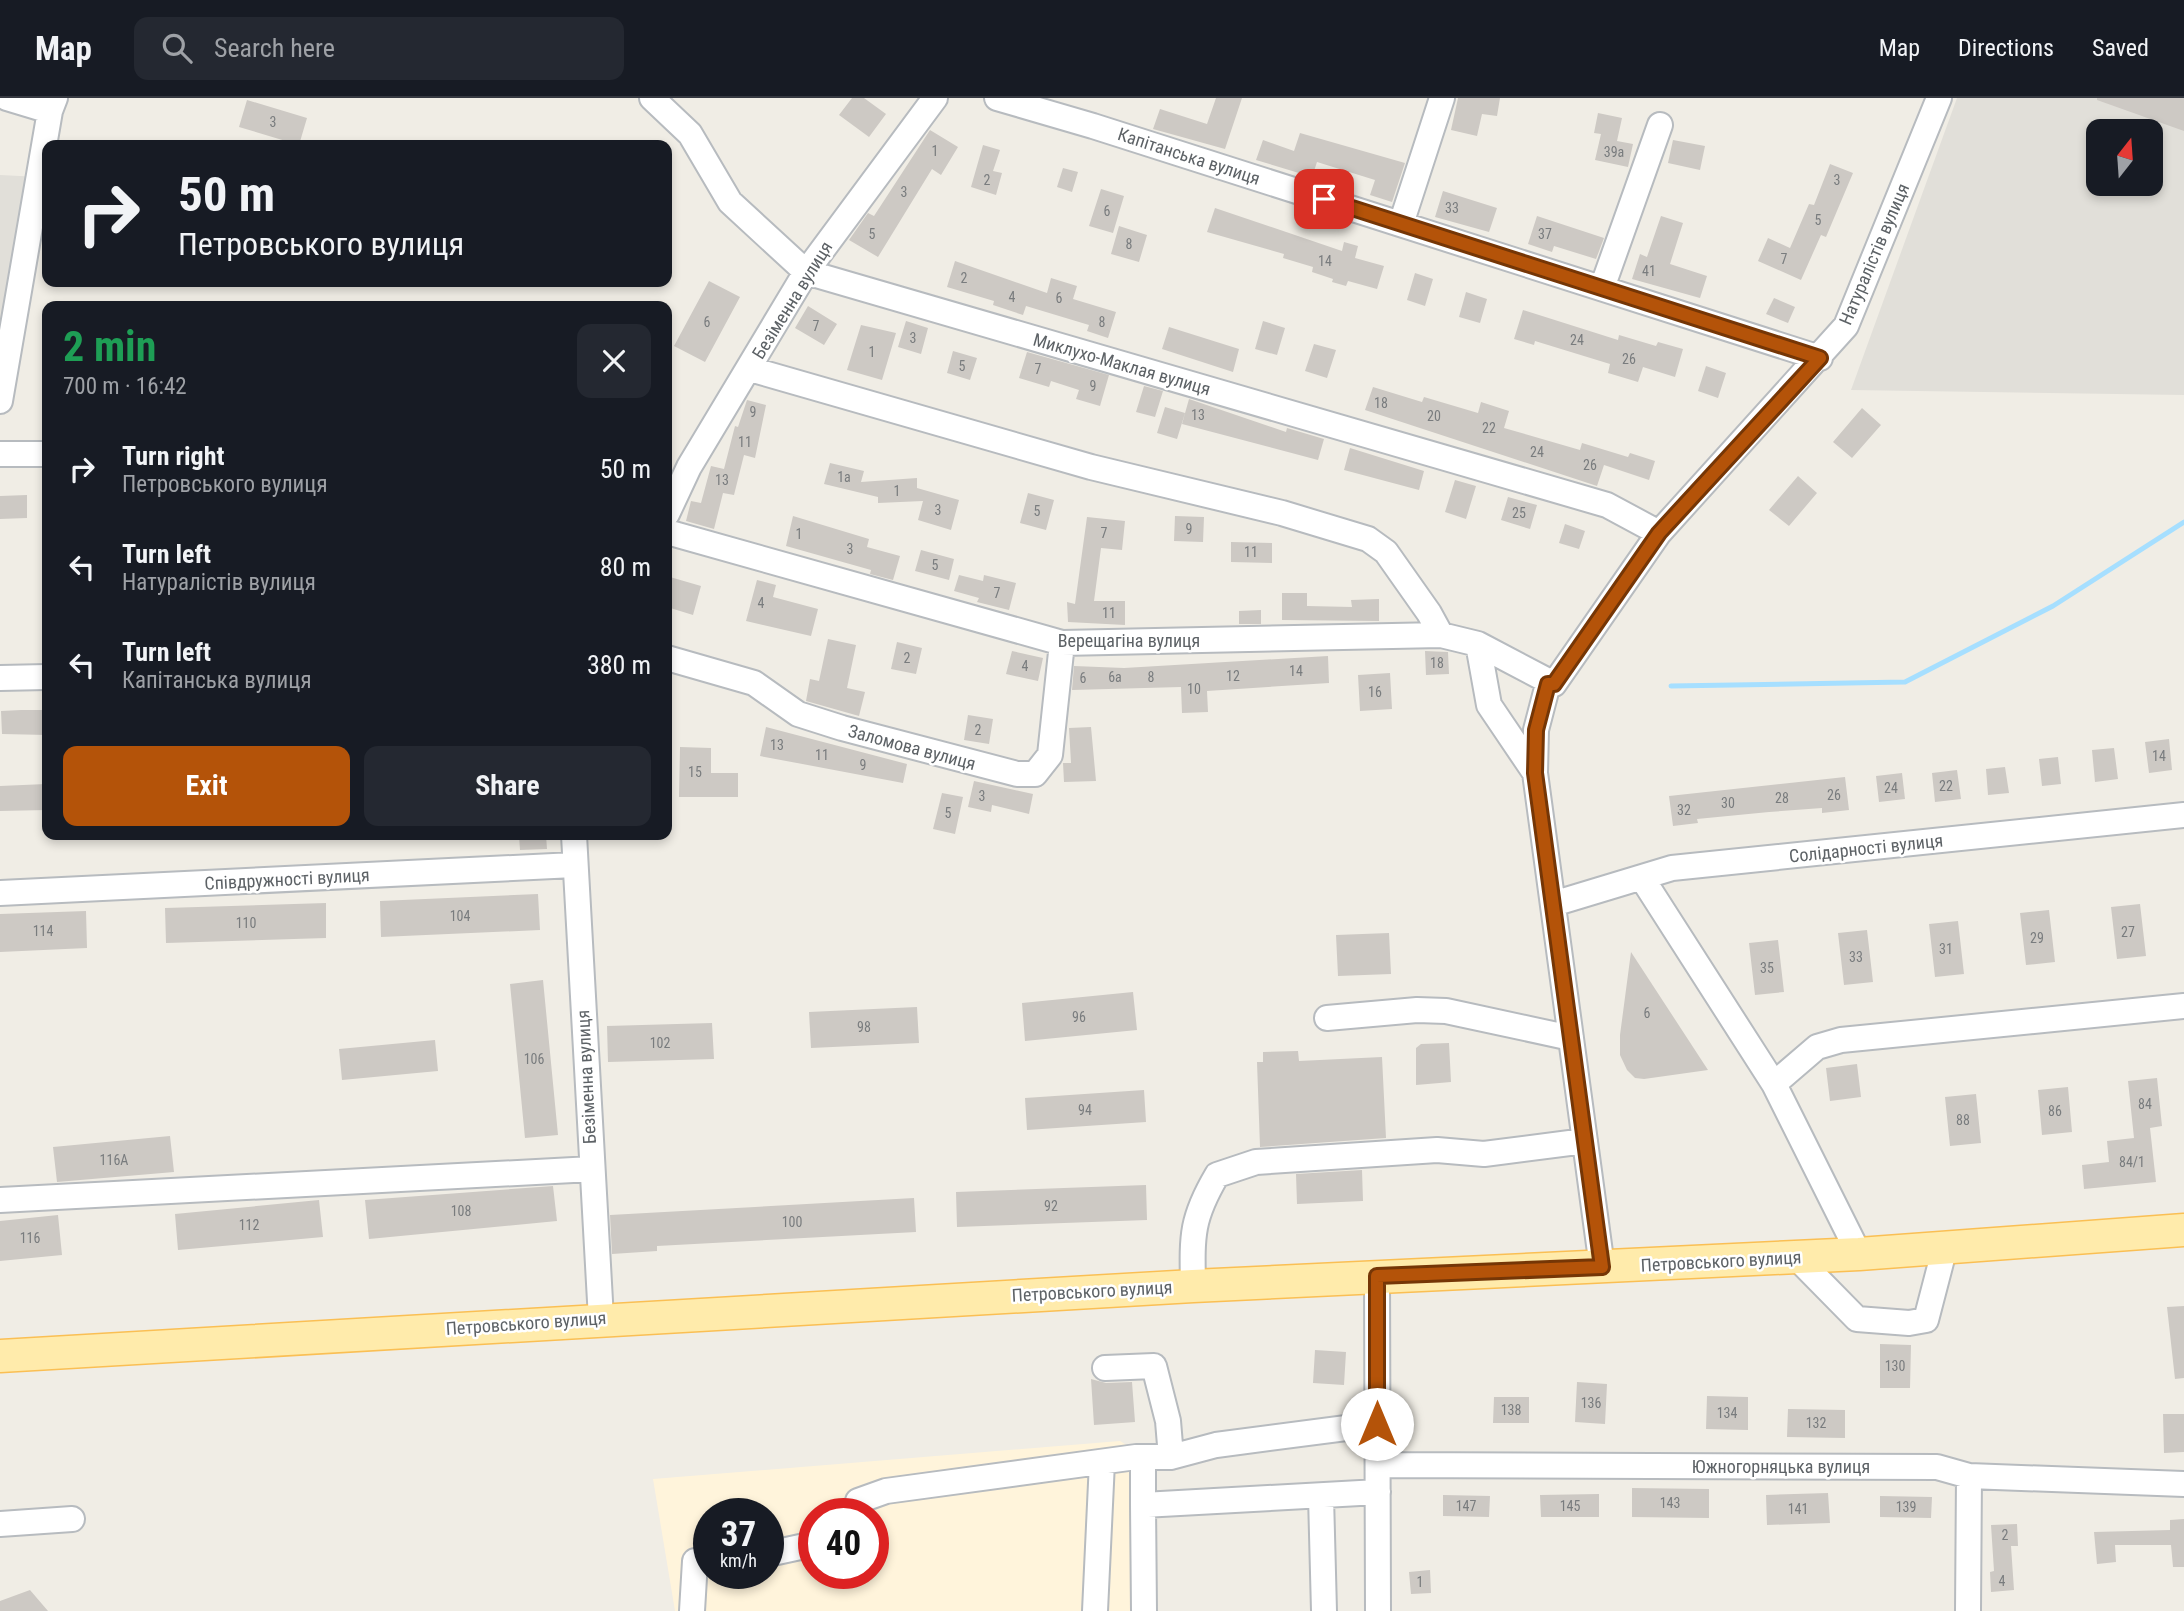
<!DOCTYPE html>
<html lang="en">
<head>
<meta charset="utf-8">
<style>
	body { margin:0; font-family:"Roboto Condensed",sans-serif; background:#242831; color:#f1f3f6; height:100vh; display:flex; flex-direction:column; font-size:26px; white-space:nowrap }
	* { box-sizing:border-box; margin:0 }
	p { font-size:23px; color:#9ea1a6 }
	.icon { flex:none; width:38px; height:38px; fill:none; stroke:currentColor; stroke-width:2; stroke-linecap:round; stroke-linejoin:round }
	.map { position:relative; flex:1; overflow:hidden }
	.details { position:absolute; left:42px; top:203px; width:630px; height:539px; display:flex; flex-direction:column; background:#171b24; border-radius:14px; box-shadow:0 4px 10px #0003 }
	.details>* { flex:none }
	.top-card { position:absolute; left:42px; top:42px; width:630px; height:147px; border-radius:14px; box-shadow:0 4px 10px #0003; background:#171b24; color:#f1f3f6; overflow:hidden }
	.needle { width:46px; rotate:17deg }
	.tools { position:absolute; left:2086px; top:21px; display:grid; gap:14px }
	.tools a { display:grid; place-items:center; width:77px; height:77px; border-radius:14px; background:#171b24; box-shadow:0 4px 10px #0003; font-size:35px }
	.speed { position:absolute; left:693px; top:1400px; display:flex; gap:14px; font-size:35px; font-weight:700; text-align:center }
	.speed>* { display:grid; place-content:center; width:91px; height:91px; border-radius:50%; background:#171b24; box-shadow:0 4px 10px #0003; line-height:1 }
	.speed small { font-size:18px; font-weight:400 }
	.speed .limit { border:10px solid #d22; background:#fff; color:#111 }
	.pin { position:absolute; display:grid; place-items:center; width:60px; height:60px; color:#fff; margin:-30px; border-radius:14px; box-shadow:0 4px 10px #0006 }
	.me { position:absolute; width:77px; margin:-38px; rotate:0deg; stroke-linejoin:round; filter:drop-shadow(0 0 5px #0008) }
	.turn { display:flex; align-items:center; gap:24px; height:147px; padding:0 21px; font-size:32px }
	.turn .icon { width:91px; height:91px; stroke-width:2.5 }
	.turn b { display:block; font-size:49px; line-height:60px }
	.round { display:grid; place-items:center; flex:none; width:74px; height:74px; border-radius:14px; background:#242831 }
	.headline { display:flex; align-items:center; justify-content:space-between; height:119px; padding:0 21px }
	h1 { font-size:42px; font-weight:700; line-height:52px; color:#1e9e55 }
	.cta { display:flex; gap:14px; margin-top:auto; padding:14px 21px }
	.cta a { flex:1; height:80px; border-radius:14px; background:#b45309; color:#fff; font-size:28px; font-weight:700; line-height:80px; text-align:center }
	.cta a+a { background:#242831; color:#f1f3f6 }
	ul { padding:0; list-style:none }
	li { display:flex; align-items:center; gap:21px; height:98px; padding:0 21px }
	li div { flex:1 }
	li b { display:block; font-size:26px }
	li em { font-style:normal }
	header { display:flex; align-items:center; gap:42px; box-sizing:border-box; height:98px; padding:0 35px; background:#171b24; border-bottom:2px solid #363941 }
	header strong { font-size:33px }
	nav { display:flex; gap:38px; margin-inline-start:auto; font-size:24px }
	.search { width:490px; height:63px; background:#242831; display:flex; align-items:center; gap:18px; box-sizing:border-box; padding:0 24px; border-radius:14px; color:#9ea1a6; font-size:26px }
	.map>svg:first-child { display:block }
</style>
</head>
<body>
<header>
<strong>Map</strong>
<div class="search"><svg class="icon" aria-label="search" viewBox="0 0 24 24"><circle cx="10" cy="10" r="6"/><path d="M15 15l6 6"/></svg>Search here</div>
<nav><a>Map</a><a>Directions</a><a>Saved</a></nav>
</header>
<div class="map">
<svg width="2184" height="1513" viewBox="0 0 2184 1513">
	<rect width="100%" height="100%" fill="#f0ede5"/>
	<path fill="#fff4db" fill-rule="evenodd" d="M1120,1343L1135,1352L1136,1513H675L653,1381ZM709,1416H768V1475H709ZM814,1416H873V1475H814Z"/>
	<path fill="#e1dfd9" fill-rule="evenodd" d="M1957,0H2184V297L1851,292ZM2098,33H2151V86H2098Z
		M0,77L40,79L0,263Z"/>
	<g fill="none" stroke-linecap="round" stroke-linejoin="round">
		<path stroke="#a6dfff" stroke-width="5" d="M1671,588L1905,584L2053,508L2184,424"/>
	</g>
	<path fill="#cdc9c4" d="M852,0H864L886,16L869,39L839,17Z
		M1216,0H1242L1225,51L1153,31L1160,11L1207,26Z
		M1458,0H1500L1497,18L1482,16L1477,38L1451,32Z
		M2097,0H2184V33L2097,2Z
		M247,2L307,20L299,47L239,29Z
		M1598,15L1622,20L1617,43L1633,46L1628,69L1595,62L1601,36L1594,35Z
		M930,32L958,49L941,77L932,71L878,159L849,142L868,115L874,118Z
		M1300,35L1405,65L1392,104L1370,97L1375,82L1317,64L1312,79L1256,62L1263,42L1294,53Z
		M1673,42L1705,48L1700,72L1668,65Z
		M983,47L1000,52L993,73L1002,75L996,97L971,89Z
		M1830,66L1853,75L1826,139L1821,137L1801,182L1758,163L1768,140L1790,150L1809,106L1814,107Z
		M1063,70L1078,74L1072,94L1057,89Z
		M1101,91L1124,98L1113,135L1089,128Z
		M1443,93L1497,110L1489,134L1435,119Z
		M1215,110L1342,153L1344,144L1358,148L1355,160L1384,168L1377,191L1348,183L1346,188L1332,184L1333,181L1312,174L1313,169L1283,160L1284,156L1207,134Z
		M1537,118L1604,140L1596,161L1554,148L1552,154L1528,146Z
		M1661,118L1683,125L1670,166L1707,178L1700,200L1632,181L1640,156L1647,159Z
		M1119,128L1147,137L1139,164L1111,156Z
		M955,163L1047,195L1051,180L1077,188L1073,201L1116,214L1108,240L1087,233L1089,227L1026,208L1023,217L993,207L994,203L947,189Z
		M1415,175L1433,181L1425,208L1407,202Z
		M709,183L740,199L705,264L674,248Z
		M1466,194L1487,201L1480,225L1459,219Z
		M1774,200L1795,209L1788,225L1766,216Z
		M808,208L837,226L824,247L795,230Z
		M1523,212L1618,242L1619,237L1656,248L1658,244L1683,251L1675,279L1643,269L1638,284L1608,275L1610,266L1535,243L1534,247L1514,241Z
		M906,223L928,230L921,256L898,249Z
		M1263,223L1285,230L1277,257L1255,251Z
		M861,227L896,235L882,282L847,272Z
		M1169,229L1239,251L1233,274L1162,251Z
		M1314,246L1336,252L1327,280L1305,273Z
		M953,253L977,260L970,282L947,275Z
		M1027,254L1109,277L1100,308L1076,301L1079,292L1051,283L1049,289L1019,280Z
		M1706,268L1726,275L1718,300L1698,293Z
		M1144,288L1163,293L1155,319L1136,314Z
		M1373,289L1422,304L1424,299L1478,315L1481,304L1509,313L1504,330L1580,352L1582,345L1628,359L1630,355L1655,363L1649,382L1604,367L1597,388L1365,312Z
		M1189,301L1286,334L1287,330L1324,341L1318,362L1182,326Z
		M747,302L766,307L755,360L744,357L734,397L723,395L714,431L686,423L691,403L701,405L711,368L724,371L735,328L738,329Z
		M1165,309L1185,315L1177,341L1157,335Z
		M1862,310L1881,327L1852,360L1833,344Z
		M1350,350L1424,373L1419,392L1344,372Z
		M830,365L864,373L861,384L917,380V390L959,402L951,432L918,422L923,403L878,405V399L824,386Z
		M1798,378L1817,395L1789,428L1769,412Z
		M1455,382L1476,388L1466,421L1445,414Z
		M1028,395L1054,402L1046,432L1020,425Z
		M27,397V420L0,421V398Z
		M1508,399L1537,407L1530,431L1501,422Z
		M793,418L869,441L867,449L900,458L893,482L870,476L871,472L786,448Z
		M1175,418L1204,419L1203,444L1174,443Z
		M1087,419L1125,423L1122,452L1101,450L1094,503H1125V527L1068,524L1067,504L1075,506Z
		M1565,426L1585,433L1579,451L1559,445Z
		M1231,444L1272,445V465L1231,464Z
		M921,452L954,461L949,482L915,473Z
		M959,477L983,483L984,477L1016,485L1009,512L977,504L979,500L954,493Z
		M670,479L701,488L693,517L667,509Z
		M757,482L776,487L773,499L818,511L811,538L746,523Z
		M1282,495H1307V508L1352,509L1351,502L1379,501V523L1282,522Z
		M1261,512V526H1239V513Z
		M828,541L856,547L847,590L865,594L859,618L806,603L810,581L819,583Z
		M897,544L922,550L916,576L891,571Z
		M1012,553L1043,560L1038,583L1006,576Z
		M1425,553L1448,554L1449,576L1426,577Z
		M1328,558L1329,585L1207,593L1208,614L1182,615L1181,589L1072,592L1074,568L1124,570Z
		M1390,575L1392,611L1360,613L1358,577Z
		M21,612H47V637L2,636L1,613Z
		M968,617L993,621L989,646L964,642Z
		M766,629L907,666L903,685L760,658Z
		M1091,629L1096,683L1064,684L1063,665H1071L1069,630Z
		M2169,641L2172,672L2149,675L2145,644Z
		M680,649L711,650V675H738V699H679Z
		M2114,650L2118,681L2095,684L2092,652Z
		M2058,659L2061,686L2042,688L2039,661Z
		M2005,669L2009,695L1988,697L1986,671Z
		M1957,672L1961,701L1935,704L1932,675Z
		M1902,675L1905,701L1879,704L1876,678Z
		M1845,679L1849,712L1822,715V710L1769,714L1697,721L1698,725L1673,728L1669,698Z
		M974,683L1033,696L1029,716L992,707L991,714L968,709Z
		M46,686L47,712L0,713V688Z
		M942,695L963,699L955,736L933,731Z
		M519,737H546L547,751L520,752Z
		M538,796L540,832L381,839L380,803Z
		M326,805V840L166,845L165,810Z
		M2140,806L2146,858L2117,861L2111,809Z
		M2049,812L2055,864L2026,867L2020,815Z
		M86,813L87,850L0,854V816Z
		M1958,823L1964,876L1935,879L1929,826Z
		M1867,832L1873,884L1844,887L1838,835Z
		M1389,835L1391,876L1338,878L1336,837Z
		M1778,842L1784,894L1755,897L1749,845Z
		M1631,854L1708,972L1644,981L1635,980L1627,972L1620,957V937Z
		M543,882L558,1037L525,1040L510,886Z
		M1133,894L1137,932L1025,943L1022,905Z
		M917,909L919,945L811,950L809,914Z
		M712,925L714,961L608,964L607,928Z
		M435,942L438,973L342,982L339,951Z
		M1449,945L1451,984L1416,987V950L1421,946Z
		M1298,953L1299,963L1382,959L1386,1040L1260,1049L1257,964H1263V954Z
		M1857,966L1861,999L1830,1003L1826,970Z
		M2157,980L2162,1028L2150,1030L2156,1084L2084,1091L2082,1067L2109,1064L2107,1043L2134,1040L2128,983Z
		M2068,989L2072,1034L2042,1037L2038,992Z
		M1144,992L1146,1024L1027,1032L1025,1000Z
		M1976,996L1981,1045L1950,1048L1945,999Z
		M170,1038L174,1074L57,1084L53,1049Z
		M1362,1072L1363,1103L1297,1106L1296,1076Z
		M1146,1087L1147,1122L957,1129L956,1094Z
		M553,1088L557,1123L369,1141L365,1102Z
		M914,1100L916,1134L657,1148V1153L612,1156L610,1117Z
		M319,1102L323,1139L178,1152L175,1116Z
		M58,1117L62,1157L0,1163V1123Z
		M2184,1208V1280L2175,1281L2167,1209Z
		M1880,1246L1911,1247L1910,1290H1880Z
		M1315,1252L1346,1254L1344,1287L1313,1285Z
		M1091,1281L1106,1285L1132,1284L1135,1324L1094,1327Z
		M1577,1284L1607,1286L1605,1326L1575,1324Z
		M1707,1298L1748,1299V1332L1706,1331Z
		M1494,1299H1529V1325H1493Z
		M1788,1311L1845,1312V1340L1787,1339Z
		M2163,1316H2184V1354L2164,1355Z
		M1632,1390L1709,1391V1420L1632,1419Z
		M1828,1395L1830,1425L1767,1427L1766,1397Z
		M1599,1396V1419H1541L1540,1397Z
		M1443,1397L1490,1398L1489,1419L1443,1418Z
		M1880,1398L1932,1399L1931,1420L1880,1419Z
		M2184,1421V1469H2173L2171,1447H2115L2116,1464L2097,1466L2094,1434L2170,1432V1422Z
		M2017,1426L2018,1448H2011L2014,1492L1991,1494L1990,1474L1994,1473L1991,1427Z
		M1430,1472L1431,1495L1411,1496L1409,1474Z
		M30,1492L48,1513H0V1503Z"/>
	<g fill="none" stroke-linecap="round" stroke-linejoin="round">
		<g stroke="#b7bbbf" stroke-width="28">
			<path id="minor" d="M7,0L50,13
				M652,0L690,36L730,104L806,174L1607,407L1659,435
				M997,0L1093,28L1820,260
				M1401,126L1442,0
				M1602,190L1660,27
				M750,271L1091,369L1282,415L1368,441L1386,454L1429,515L1441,537
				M0,303L50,13L55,0
				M0,356H47
				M667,416L689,369L806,174L935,0
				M667,434L1062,545L1441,537L1478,546L1554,586
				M1478,546L1489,607L1535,675
				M667,560L754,585L798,616L842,630L1017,676H1035L1050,657L1062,545
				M0,580L47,579
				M574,737L601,1221
				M1642,780L1774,986L1859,1156
				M0,795L574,767
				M1553,806L1672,770L2184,717
				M1327,920L1417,912L1446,913L1571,940
				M1774,986L1817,949L1841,942L2184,908
				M0,1102L592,1071
				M1796,1159L1857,1221L1909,1225L1926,1222L1945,1149
				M1602,1169L1535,675L1536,632L1548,586H1554L1659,435L1846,228L1939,0
				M1377,1178L1378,1513
				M1193,1188C1192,1138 1191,1121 1217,1077L1256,1064L1437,1052L1484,1056L1585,1043
				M1105,1270L1154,1268L1168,1323L1171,1359
				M1378,1367L1937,1369L1969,1378L2184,1386
				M1321,1398L1324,1513
				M1143,1407V1359
				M854,1416L858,1403L886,1393L1136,1359H1171L1216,1347L1377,1326
				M0,1426L72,1421
				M768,1456L814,1446
				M692,1513L695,1463L709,1462
				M1095,1513L1102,1364
				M1144,1513L1143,1407L1378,1394
				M1968,1513L1969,1378"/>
		</g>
		<g stroke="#fabf54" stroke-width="35">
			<path id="major" d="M0,1258L1193,1188L1859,1156L2184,1132"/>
		</g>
		<use href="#minor" stroke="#fff" stroke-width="24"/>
		<use href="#major" stroke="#ffebab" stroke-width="32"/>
	</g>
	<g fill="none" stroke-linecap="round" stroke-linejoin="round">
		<g stroke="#753606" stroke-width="18">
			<path id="route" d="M1324,101L1820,260L1659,435L1554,586H1548L1536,632L1535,675L1602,1169L1377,1178V1326"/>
		</g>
		<use href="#route" stroke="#b45309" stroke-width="12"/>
	</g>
	<g text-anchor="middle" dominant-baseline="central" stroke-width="5" stroke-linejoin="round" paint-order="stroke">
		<g font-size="14" fill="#797c7e">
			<text x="273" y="24">3</text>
			<text x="935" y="53">1</text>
			<text x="1614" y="54">39а</text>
			<text x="987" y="82">2</text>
			<text x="1837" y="82">3</text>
			<text x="904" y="94">3</text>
			<text x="1452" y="110">33</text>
			<text x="1107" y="113">6</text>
			<text x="1818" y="122">5</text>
			<text x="872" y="136">5</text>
			<text x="1545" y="136">37</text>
			<text x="1129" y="146">8</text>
			<text x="1784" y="161">7</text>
			<text x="1325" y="163">14</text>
			<text x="1649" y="173">41</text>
			<text x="964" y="180">2</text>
			<text x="1012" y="199">4</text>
			<text x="1059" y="200">6</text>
			<text x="707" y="224">6</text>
			<text x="1102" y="224">8</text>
			<text x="816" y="228">7</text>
			<text x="913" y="240">3</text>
			<text x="1577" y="242">24</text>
			<text x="872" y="254">1</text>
			<text x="1629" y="261">26</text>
			<text x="962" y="268">5</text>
			<text x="1038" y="271">7</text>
			<text x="1093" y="288">9</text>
			<text x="1381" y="305">18</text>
			<text x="753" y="314">9</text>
			<text x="1198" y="317">13</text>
			<text x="1434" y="318">20</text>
			<text x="1489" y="330">22</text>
			<text x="745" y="344">11</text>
			<text x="1537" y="354">24</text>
			<text x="1590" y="367">26</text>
			<text x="844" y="379">1а</text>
			<text x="722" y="382">13</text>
			<text x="897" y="393">1</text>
			<text x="938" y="412">3</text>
			<text x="1037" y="413">5</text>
			<text x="1519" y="415">25</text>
			<text x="1189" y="431">9</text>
			<text x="1104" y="435">7</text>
			<text x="799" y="436">1</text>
			<text x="850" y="451">3</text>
			<text x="1251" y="454">11</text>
			<text x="935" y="467">5</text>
			<text x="997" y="495">7</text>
			<text x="761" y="505">4</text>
			<text x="1109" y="515">11</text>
			<text x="907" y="560">2</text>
			<text x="1437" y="565">18</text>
			<text x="1025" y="568">4</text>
			<text x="1296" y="573">14</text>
			<text x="1233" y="578">12</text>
			<text x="1115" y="579">6а</text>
			<text x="1151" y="579">8</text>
			<text x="1083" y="580">6</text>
			<text x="1194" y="591">10</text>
			<text x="1375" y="594">16</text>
			<text x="978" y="632">2</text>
			<text x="777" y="647">13</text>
			<text x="822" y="657">11</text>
			<text x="2159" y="658">14</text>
			<text x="863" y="667">9</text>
			<text x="695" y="674">15</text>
			<text x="1946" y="688">22</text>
			<text x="1891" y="690">24</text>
			<text x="1834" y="697">26</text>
			<text x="982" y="698">3</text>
			<text x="1782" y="700">28</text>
			<text x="1728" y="705">30</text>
			<text x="1684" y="712">32</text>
			<text x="948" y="715">5</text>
			<text x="460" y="818">104</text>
			<text x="246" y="825">110</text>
			<text x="43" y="833">114</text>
			<text x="2128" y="834">27</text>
			<text x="2037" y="840">29</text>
			<text x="1946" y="851">31</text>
			<text x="1856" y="859">33</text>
			<text x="1767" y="870">35</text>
			<text x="1647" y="915">6</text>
			<text x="1079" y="919">96</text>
			<text x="864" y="929">98</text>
			<text x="660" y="945">102</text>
			<text x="534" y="961">106</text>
			<text x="2145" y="1006">84</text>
			<text x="1085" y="1012">94</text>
			<text x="2055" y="1013">86</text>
			<text x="1963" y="1022">88</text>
			<text x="114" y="1062">116А</text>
			<text x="2132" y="1064">84/1</text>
			<text x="1051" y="1108">92</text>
			<text x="461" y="1113">108</text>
			<text x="792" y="1124">100</text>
			<text x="249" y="1127">112</text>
			<text x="30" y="1140">116</text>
			<text x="1895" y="1268">130</text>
			<text x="1591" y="1305">136</text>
			<text x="1511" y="1312">138</text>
			<text x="1727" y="1315">134</text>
			<text x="1816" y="1325">132</text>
			<text x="1670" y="1405">143</text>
			<text x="1466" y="1408">147</text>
			<text x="1570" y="1408">145</text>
			<text x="1906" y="1409">139</text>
			<text x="1798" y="1411">141</text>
			<text x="2005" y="1437">2</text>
			<text x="2002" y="1483">4</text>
			<text x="1420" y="1484">1</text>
		</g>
		<g font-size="18" fill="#5d6266" stroke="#fff">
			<text transform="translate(1189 58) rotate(18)">Капітанська вулиця</text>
			<text transform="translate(1874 156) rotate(-67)">Натуралістів вулиця</text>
			<text transform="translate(792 202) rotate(-58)">Безіменна вулиця</text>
			<text transform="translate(1122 266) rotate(16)">Миклухо-Маклая вулиця</text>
			<text x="1129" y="542">Верещагіна вулиця</text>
			<text transform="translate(912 649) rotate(15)">Заломова вулиця</text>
			<text transform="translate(1866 750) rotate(-6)">Солідарності вулиця</text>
			<text transform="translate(287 781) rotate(-3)">Співдружності вулиця</text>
			<text transform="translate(586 979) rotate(-93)">Безіменна вулиця</text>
			<text transform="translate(1721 1163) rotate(-3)">Петровського вулиця</text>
			<text transform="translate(1092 1193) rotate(-3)">Петровського вулиця</text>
			<text transform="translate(526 1225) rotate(-4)">Петровського вулиця</text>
			<text x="1781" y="1368">Южногорняцька вулиця</text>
		</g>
	</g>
</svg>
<div class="tools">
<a><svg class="needle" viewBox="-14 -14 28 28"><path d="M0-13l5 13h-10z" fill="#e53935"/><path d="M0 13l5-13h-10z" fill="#9ea1a6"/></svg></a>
</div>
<div class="speed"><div>37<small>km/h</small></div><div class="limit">40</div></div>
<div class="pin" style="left:1324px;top:101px;background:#d93025"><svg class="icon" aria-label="arrive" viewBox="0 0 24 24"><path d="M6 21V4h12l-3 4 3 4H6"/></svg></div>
<svg class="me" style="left:1377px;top:1326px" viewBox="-20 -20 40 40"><circle r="19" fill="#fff"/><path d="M0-13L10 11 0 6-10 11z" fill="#b45309"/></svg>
<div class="top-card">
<div class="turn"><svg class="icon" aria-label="right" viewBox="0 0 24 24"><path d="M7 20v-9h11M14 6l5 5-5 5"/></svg><div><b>50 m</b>Петровського вулиця</div></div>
</div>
<section class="details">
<div class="headline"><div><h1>2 min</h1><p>700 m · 16:42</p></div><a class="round"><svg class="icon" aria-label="close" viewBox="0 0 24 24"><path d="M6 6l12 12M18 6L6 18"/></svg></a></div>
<ul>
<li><svg class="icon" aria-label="right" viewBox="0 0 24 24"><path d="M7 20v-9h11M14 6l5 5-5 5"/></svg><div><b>Turn right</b><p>Петровського вулиця</p></div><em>50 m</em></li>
<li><svg class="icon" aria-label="left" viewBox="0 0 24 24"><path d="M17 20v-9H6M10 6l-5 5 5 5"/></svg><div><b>Turn left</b><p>Натуралістів вулиця</p></div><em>80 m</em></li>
<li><svg class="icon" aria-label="left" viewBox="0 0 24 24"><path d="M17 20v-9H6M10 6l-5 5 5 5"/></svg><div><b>Turn left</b><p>Капітанська вулиця</p></div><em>380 m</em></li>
</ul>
<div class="cta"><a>Exit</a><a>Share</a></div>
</section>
</div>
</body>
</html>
